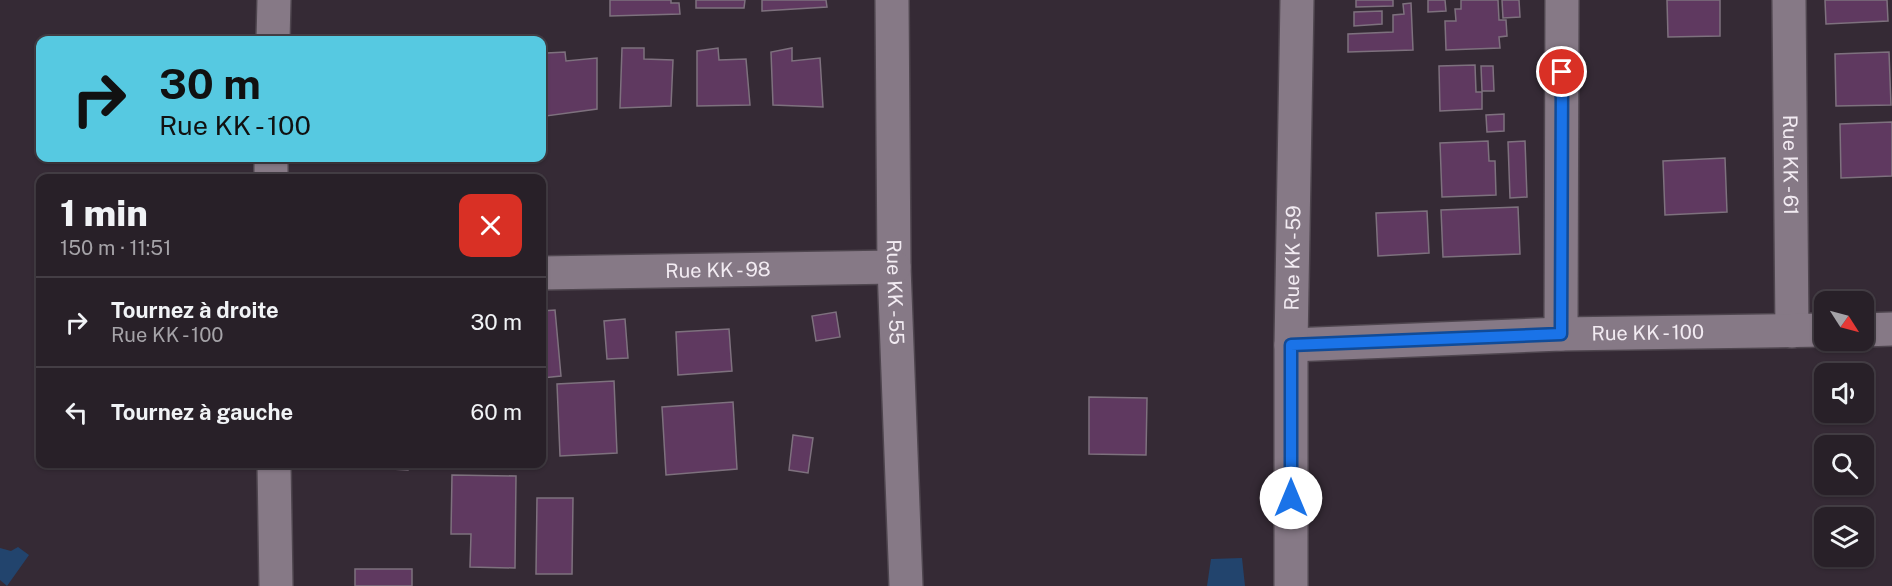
<!DOCTYPE html>
<html lang="fr">
<head>
<meta charset="utf-8">
<style>
	body { margin:0; font-family:"Public Sans",sans-serif; background:#342d34; color:#f1f3f6; height:100vh; display:flex; flex-direction:column; font-size:22px; white-space:nowrap }
	* { box-sizing:border-box; margin:0 }
	p { font-size:20px; color:#a5a3a8 }
	.icon { flex:none; width:33px; height:33px; fill:none; stroke:currentColor; stroke-width:2; stroke-linecap:round; stroke-linejoin:round }
	.map { position:relative; flex:1; overflow:hidden }
	.details { position:absolute; left:36px; top:174px; width:510px; height:294px; display:flex; flex-direction:column; background:#282028; border-radius:12px; box-shadow:0 2px 4px #0004,0 0 0 2px #443e45 }
	.details>* { flex:none }
	.banner { position:absolute; left:36px; top:36px; width:510px; height:126px; border-radius:12px; box-shadow:0 2px 4px #0004,0 0 0 2px #443e45; background:#56c9e1; color:#111; overflow:hidden }
	.needle { width:39px; rotate:126deg }
	.tools { position:absolute; left:1814px; top:291px; display:grid; gap:12px }
	.tools a { display:grid; place-items:center; width:60px; height:60px; border-radius:12px; background:#282028; box-shadow:0 2px 4px #0004,0 0 0 2px #443e45; font-size:30px }
	.pin { position:absolute; display:grid; place-items:center; width:51px; height:51px; color:#fff; margin:-26px; border:3px solid #fff; border-radius:50%; box-shadow:0 2px 6px #0007 }
	.me { position:absolute; width:66px; margin:-33px; rotate:0deg; stroke-linejoin:round; filter:drop-shadow(0 0 4px #0008) }
	.turn { display:flex; align-items:center; gap:21px; height:126px; padding:0 24px; font-size:27px }
	.turn .icon { width:78px; height:78px; stroke-width:2.5 }
	.turn b { display:block; font-size:42px; line-height:51px }
	.round { display:grid; place-items:center; flex:none; width:63px; height:63px; border-radius:12px; background:#342d34 }
	.headline { display:flex; align-items:center; justify-content:space-between; height:102px; padding:0 24px }
	h1 { font-size:36px; font-weight:800; line-height:45px }
	ul { padding:0; list-style:none }
	li { display:flex; align-items:center; gap:18px; height:90px; padding:0 24px; border-top:2px solid #443e45 }
	li div { flex:1 }
	li b { display:block; font-size:22px }
	li em { font-style:normal }
	.map>svg:first-child { display:block }
</style>
</head>
<body>
<div class="map">
<svg width="1892" height="586" viewBox="0 0 1892 586">
	<rect width="100%" height="100%" fill="#352a35"/>
	<path fill="#22446d" d="M18,547L29,555L7,586L0,580V548L11,551Z
		M1242,558L1245,586H1207L1211,559Z"/>
	<path fill="#5f3960" stroke="#7e717e" stroke-width="1.5" d="M610,0H671V3H679L680,14L610,16Z
		M696,0H745L744,8H696Z
		M762,0H826L827,7L762,11Z
		M1356,0H1393V6L1356,7Z
		M1428,0H1445L1446,11L1428,12Z
		M1461,0H1498L1499,20H1506L1507,36L1499,37L1500,48L1446,50L1445,21H1456L1455,9H1461Z
		M1502,0H1519L1520,17L1503,18Z
		M1667,0H1720V36L1668,37Z
		M1825,0H1887L1888,21L1826,24Z
		M1411,3L1413,50L1348,52V34L1393,32V15L1404,14L1403,4Z
		M1382,11V24L1354,26V12Z
		M622,48H644V59L673,60L671,106L620,108Z
		M718,48L719,60L746,59L750,105L697,106V51Z
		M792,48V61L820,58L823,107L773,105L771,52Z
		M565,52L566,61L597,58V109L546,116L547,53Z
		M1889,52L1891,105L1836,106L1835,54Z
		M1475,65L1476,92H1482V109L1440,111L1439,66Z
		M1481,66H1493L1494,91H1482Z
		M1504,114V131L1487,132L1486,115Z
		M1892,122V176L1841,178L1840,124Z
		M1488,141L1489,161H1495L1496,195L1442,197L1440,143Z
		M1525,141L1527,197L1510,198L1508,142Z
		M1725,158L1727,212L1665,215L1663,161Z
		M1518,207L1520,254L1443,257L1441,210Z
		M1427,211L1429,253L1378,256L1376,213Z
		M555,310L561,376L542,378V311Z
		M836,312L840,337L816,341L812,316Z
		M625,319L628,358L607,359L604,321Z
		M729,329L732,371L678,375L676,332Z
		M614,381L617,453L560,456L557,384Z
		M1089,397L1147,398L1146,455L1089,454Z
		M733,402L737,469L666,475L662,407Z
		M793,435L813,438L808,473L789,470Z
		M355,464H409L408,470L355,467Z
		M452,475L516,476L515,568L470,567L471,534H451Z
		M537,498H573L572,574H536Z
		M355,569H412V586H355Z"/>
	<g fill="none" stroke-linecap="round" stroke-linejoin="round">
		<g stroke="#4f464f" stroke-width="36">
			<g id="minor">
				<path id="s1" d="M892,0L894,267L906,586"/>
				<path id="s2" d="M1789,0L1792,331"/>
				<path d="M273,40L274,0"/>
				<path d="M271,178V158"/>
				<path id="s3" d="M542,273L894,267"/>
				<path d="M1863,330L1892,329"/>
				<path d="M1561,334L1562,0"/>
				<path id="s4" d="M1291,345L1561,334L1824,330"/>
				<path d="M274,464L276,586"/>
				<path id="s5" d="M1291,586V345L1297,0"/>
			</g>
		</g>
		<use href="#minor" stroke="#867986" stroke-width="33"/>
	</g>
	<g fill="none" stroke-linecap="round" stroke-linejoin="round">
		<g stroke="#114b97" stroke-width="15">
			<path id="route" d="M1291,498V345L1561,334L1562,72"/>
		</g>
		<use href="#route" stroke="#1a73e8" stroke-width="10"/>
	</g>
	<g text-anchor="middle" dominant-baseline="central" stroke-width="6" stroke-linejoin="round" paint-order="stroke">
		<g font-size="20" fill="#f2ebf2" stroke="#2b202b">
			<text stroke="none"><textPath href="#s2" startOffset="165">Rue KK - 61</textPath></text>
			<text stroke="none"><textPath href="#s5" startOffset="328">Rue KK - 59</textPath></text>
			<text stroke="none"><textPath href="#s3" startOffset="176">Rue KK - 98</textPath></text>
			<text stroke="none"><textPath href="#s1" startOffset="292">Rue KK - 55</textPath></text>
			<text stroke="none"><textPath href="#s4" startOffset="357">Rue KK - 100</textPath></text>
		</g>
	</g>
</svg>
<div class="tools">
<a><svg class="needle" viewBox="-14 -14 28 28"><path d="M0-13l5 13h-10z" fill="#e53935"/><path d="M0 13l5-13h-10z" fill="#a5a3a8"/></svg></a>
<a><svg class="icon" aria-label="sound" viewBox="0 0 24 24"><path d="M4 9h4l5-4v14l-5-4H4zM17 9q2 3 0 6"/></svg></a>
<a><svg class="icon" aria-label="search" viewBox="0 0 24 24"><circle cx="10" cy="10" r="6"/><path d="M15 15l6 6"/></svg></a>
<a><svg class="icon" aria-label="layers" viewBox="0 0 24 24"><path d="M12 4l9 5-9 5-9-5zM3 14l9 5 9-5"/></svg></a>
</div>
<div class="pin" style="left:1562px;top:72px;background:#d93025"><svg class="icon" aria-label="arrive" viewBox="0 0 24 24"><path d="M6 21V4h12l-3 4 3 4H6"/></svg></div>
<svg class="me" style="left:1291px;top:498px" viewBox="-20 -20 40 40"><circle r="19" fill="#fff"/><path d="M0-13L10 11 0 6-10 11z" fill="#1a73e8"/></svg>
<div class="banner">
<div class="turn"><svg class="icon" aria-label="right" viewBox="0 0 24 24"><path d="M7 20v-9h11M14 6l5 5-5 5"/></svg><div><b>30 m</b>Rue KK - 100</div></div>
</div>
<section class="details">
<div class="headline"><div><h1>1 min</h1><p>150 m · 11:51</p></div><a class="round" style="background:#d93025;color:#fff"><svg class="icon" aria-label="close" viewBox="0 0 24 24"><path d="M6 6l12 12M18 6L6 18"/></svg></a></div>
<ul>
<li><svg class="icon" aria-label="right" viewBox="0 0 24 24"><path d="M7 20v-9h11M14 6l5 5-5 5"/></svg><div><b>Tournez à droite</b><p>Rue KK - 100</p></div><em>30 m</em></li>
<li><svg class="icon" aria-label="left" viewBox="0 0 24 24"><path d="M17 20v-9H6M10 6l-5 5 5 5"/></svg><div><b>Tournez à gauche</b></div><em>60 m</em></li>
</ul>
</section>
</div>
</body>
</html>
